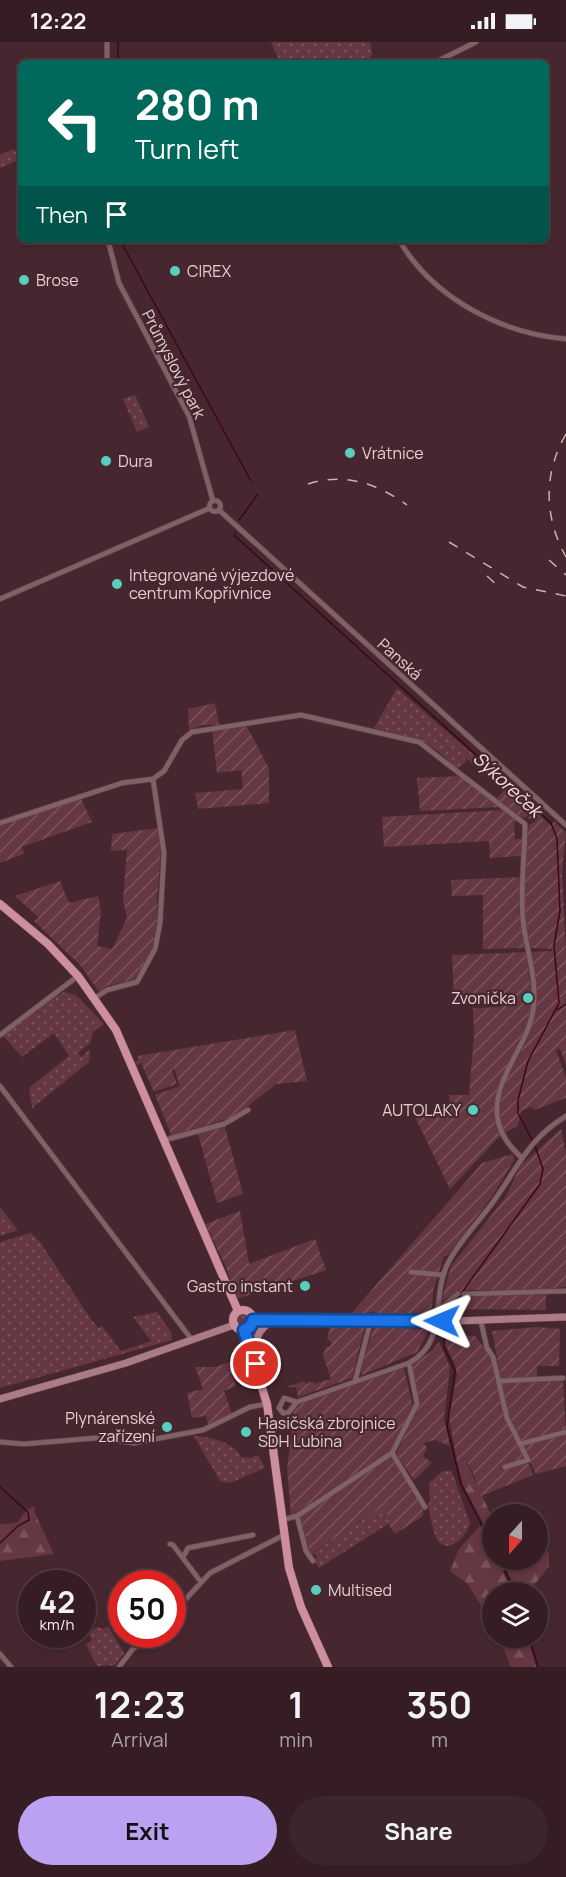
<!DOCTYPE html>
<html lang="en">
<head>
<meta charset="utf-8">
<style>
	body { margin:0; font-family:Manrope,sans-serif; background:#3d262b; color:#f1f3f6; height:100vh; display:flex; flex-direction:column; font-size:22px; white-space:nowrap }
	* { box-sizing:border-box; margin:0 }
	p { font-size:20px; color:#aaa2a6 }
	.icon { flex:none; width:33px; height:33px; fill:none; stroke:currentColor; stroke-width:2; stroke-linecap:round; stroke-linejoin:round }
	.map { position:relative; height:1625px; overflow:hidden }
	.drawer { display:flex; flex-direction:column; background:#351d23; flex:1 }
	.drawer>* { flex:none }
	.guide { position:absolute; left:18px; top:18px; width:531px; height:183px; border-radius:9px; box-shadow:0 3px 9px #0003,0 0 0 2px #4f3b41; background:#00695c; color:#fff; overflow:hidden }
	.needle { width:39px; rotate:201deg }
	.fabs { position:absolute; left:482px; top:1462px; display:grid; gap:12px }
	.fabs a { display:grid; place-items:center; width:66px; height:66px; border-radius:50%; background:#351d23; box-shadow:0 3px 9px #0003,0 0 0 2px #4f3b41; font-size:30px }
	.speed { position:absolute; left:18px; top:1528px; display:flex; gap:12px; font-size:30px; font-weight:700; text-align:center }
	.speed>* { display:grid; place-content:center; width:78px; height:78px; border-radius:50%; background:#351d23; box-shadow:0 3px 9px #0003,0 0 0 2px #4f3b41; line-height:1 }
	.speed small { font-size:15px; font-weight:400 }
	.speed .limit { border:9px solid #d22; background:#fff; color:#111 }
	.pin { position:absolute; display:grid; place-items:center; width:51px; height:51px; color:#fff; margin:-26px; border:3px solid #fff; border-radius:50%; box-shadow:0 2px 6px #0007 }
	.me { position:absolute; width:66px; margin:-33px; rotate:271deg; stroke-linejoin:round; filter:drop-shadow(0 0 4px #0008) }
	.turn { display:flex; align-items:center; gap:21px; height:126px; padding:0 18px; font-size:27px }
	.turn .icon { width:78px; height:78px; stroke-width:2.5 }
	.turn b { display:block; font-size:42px; line-height:51px }
	.then { display:flex; align-items:center; height:57px; padding:0 18px; background:#0003; gap:12px; font-size:22px }
	.eta { display:flex; justify-content:space-evenly; align-items:center; height:102px; text-align:center }
	.eta b { font-size:36px; font-weight:700; line-height:42px }
	.action { display:flex; gap:12px; margin-top:auto; padding:12px 18px }
	.action a { flex:1; height:69px; border-radius:36px; background:#bca0f2; color:#111; font-size:24px; font-weight:700; line-height:69px; text-align:center }
	.action a+a { background:#3d262b; color:#f1f3f6 }
	.status { display:flex; justify-content:space-between; align-items:center; height:42px; padding:0 30px; background:#351d23; direction:ltr }
	.status svg { height:16px; fill:currentColor }
	.map>svg:first-child { display:block }
</style>
</head>
<body>
<div class="status"><b>12:22</b><svg viewBox="0 0 49 12"><path d="M0 12V9h3v3zM5 12V6h3v6zM10 12V3h3v9zM15 12V0h3v12zM26 1h20v11H26zM47 4h2v5h-2z"/></svg></div>
<div class="map">
<svg width="566" height="1625" viewBox="0 0 566 1625">
	<defs>
		<pattern id="grass-dots" width="8" height="8" patternUnits="userSpaceOnUse" patternTransform="scale(1.5)"><rect width="8" height="8" fill="#653743"/><path d="M2 2h.1M6 6h.1" fill="none" stroke="#7b535d" stroke-width="1.8" stroke-linecap="round"/></pattern>
		<pattern id="forest-firs" width="22" height="20" patternUnits="userSpaceOnUse" patternTransform="scale(1.5)"><rect width="22" height="20" fill="#653743"/><path d="M5 1l3.5 6h-7zM16 11l3.5 6h-7z" fill="#7b535d"/></pattern>
		<pattern id="garden-furrows" width="10" height="10" patternUnits="userSpaceOnUse" patternTransform="scale(1.5)"><rect width="10" height="10" fill="#653743"/><path d="M-1 1l2-2M0 10L10 0M9 11l2-2" fill="none" stroke="#7b535d"/></pattern>
	</defs>
	<rect width="100%" height="100%" fill="#47272f"/>
	<path fill="url(#grass-dots)" d="M271,0H370L372,12L368,21H280Z
		M14,107L21,117L0,126V113Z
		M135,353L149,385L137,390L123,357Z
		M397,646L476,715L480,721L476,724L464,715L466,720L457,727L438,709L419,698L374,686Z
		M64,950L76,953L104,982L93,990L90,1001L78,1011L81,1015L90,1007L89,1020L32,1066L29,1046L69,1014L54,991L22,1015L3,994L32,970H38L39,965Z
		M0,1165L18,1188L0,1194Z
		M31,1191L40,1200L89,1274L98,1286L102,1284L121,1309L151,1299L133,1275L157,1270L171,1290L172,1298L0,1346V1200Z
		M236 1278a7 7 0 1 1 14 0a7 7 0 1 1-14 0Z
		M194,1394C208,1394 236,1401 241,1415L250,1416L258,1413L265,1426L230,1441L220,1439Z
		M443,1429H452L470,1481C468,1492 451,1512 439,1500C432,1492 431,1474 428,1463L430,1459L429,1441Z
		M383,1465L391,1478L388,1482L319,1526L314,1518L317,1515L315,1512L309,1513Z
		M108,1584L124,1611L115,1623L97,1624L86,1602L92,1598L88,1591L97,1585L103,1587Z"/>
	<path fill="url(#forest-firs)" d="M463,1413L492,1475V1497L463,1443L457,1420Z
		M35,1464L34,1469L54,1512L0,1519V1482L17,1481L27,1468Z
		M480,1484L492,1507V1518H498L513,1551H492V1582L468,1542L450,1529L459,1507Z
		M537,1507H545L549,1511V1524L528,1551H518L502,1518H537Z
		M499,1596H528L536,1625H511Z"/>
	<path fill="url(#garden-furrows)" d="M215,661L219,683H202L189,689L188,667Z
		M247,685L269,726V761L198,767L195,751L243,747L241,728L217,731L212,687Z
		M460,734L500,765L420,769L417,736Z
		M508,744L532,766L526,776L519,774L496,757Z
		M81,756L92,780L22,805L24,812L0,821V784Z
		M505,768L517,778L514,782L515,797H522L521,814L490,816L489,799L384,805L382,775Z
		M534,768L550,783L555,780L566,791L562,830L566,909V1023L560,1007L556,1008L566,1036V1056L534,1068L531,1065L521,1069L518,1084L504,1091C487,1039 530,1016 534,970C536,951 532,929 530,910L552,909V907L530,906L525,887L523,850L526,797L529,783L536,779L528,776Z
		M158,786L161,810L157,857L158,877L151,910L134,938L106,944L99,950L81,924L34,879L39,876L15,854L60,839L69,861L98,854L101,869L97,904L112,907L127,876L123,858L127,808L111,809L112,792Z
		M520,835L519,870L526,906L483,907V853L452,854L451,838Z
		M526,910L532,954L527,955L528,959L533,961C530,971 528,983 524,993C509,1030 487,1050 500,1094L450,1147L414,1073H451L449,1053H469L474,994L473,966L500,965L501,962H514L516,958L454,960L452,913Z
		M295,988L307,1039L276,1042L234,1075L167,1095L171,1092L155,1053L180,1044L174,1026L172,1029L177,1042L154,1050L141,1021L137,1023L135,1020L139,1018L137,1014Z
		M225,1085L243,1152L217,1161L198,1092Z
		M561,1087L566,1111V1245L540,1248H466L455,1251L441,1261L451,1224L505,1156L521,1123Z
		M513,1112L514,1118L493,1153L447,1214H444L433,1249L432,1271L376,1272L374,1269L368,1272H351L482,1121Z
		M240,1169L249,1222L315,1197L326,1228C296,1239 267,1246 237,1257L226,1225L205,1182Z
		M501,1253H546V1268L453,1267L449,1275L462,1254Z
		M330,1284H365L352,1336L298,1355L296,1345H287L304,1339L306,1342L313,1339L314,1342L331,1337L323,1313L326,1305L331,1304V1299L327,1298Z
		M374,1284H377L429,1288L417,1310L362,1333L360,1329Z
		M537,1285L560,1287L559,1324H537V1336L501,1337L492,1289Z
		M446,1292L475,1294L493,1317L507,1377L524,1417L497,1428L524,1421L529,1422L533,1433L481,1454L474,1433L463,1413L457,1420L449,1375L457,1333L455,1322L445,1302Z
		M439,1300L450,1325L444,1376L450,1404L435,1398L424,1401L427,1406L423,1414L432,1421L414,1438L396,1412L418,1364L411,1323L432,1309Z
		M240,1317L243,1327L232,1332L236,1344L224,1349L232,1372L208,1382L206,1374L192,1376L187,1351L203,1347L195,1325H215Z
		M404,1326L413,1365L393,1407L291,1474L287,1427L294,1369L300,1362Z
		M563,1337L566,1389L523,1400L520,1398L506,1366L500,1340Z
		M566,1392V1424L536,1432L522,1404Z
		M391,1415C403,1430 426,1454 423,1474L395,1492L387,1480L390,1478L383,1465L310,1512L300,1474Z"/>
	<g fill="none" stroke-linecap="round" stroke-linejoin="round">
		<path stroke="#40041b" stroke-width="1.5" d="M118,21V0
			M120,198L251,439
			M239,478L258,452
			M235,491V494L551,781L557,797L560,869L554,903L559,961L528,1019L518,1058V1071L533,1100
			M557,968L566,962
			M447,1275L450,1267L540,1142L543,1127L535,1104
			M445,1283L444,1305L455,1329L447,1384L461,1442L492,1503
			M0,1445L28,1470L29,1478L18,1484L0,1501
			M500,1518L515,1551
			M529,1596L538,1625"/>
		<g stroke="#63454c" stroke-width="6">
			<path id="street" d="M107,21V0
				M434,21L476,0
				M108,198L119,241L189,374L213,459
				M399,198C433,256 500,291 566,297
				M209.5 464a5.5 5.5 0 1 1 11 0a5.5 5.5 0 1 1-11 0Z
				M219,468L566,783
				M0,557L210,466
				M0,781L122,741L153,737L164,729L182,698L192,690L301,673L419,700L525,782C525,813 520,846 523,878C526,908 538,938 533,969C527,1005 495,1034 497,1072C499,1091 508,1103 521,1115
				M95,956L107,948L137,940L155,907L160,881L164,811L153,737
				M0,993L78,934
				M0,1044L192,1298
				M165,1098L224,1082L248,1068
				M411,1230L443,1233
				M464,1252L566,1249
				M438,1268L458,1252
				M481,1280L487,1306L493,1315L507,1376L528,1418L505,1425
				M355,1339L371,1278
				M499,1339L563,1336
				M297,1360L284,1356L279,1366L283,1371H288L297,1360L409,1321C448,1300 431,1258 447,1223C458,1200 478,1181 493,1160C518,1126 527,1098 566,1074
				M0,1400L24,1402L96,1396L134,1401L203,1388L250,1365L267,1362
				M520,1402L566,1390
				M392,1411L425,1465
				M297,1474L306,1509L313,1519
				M282,1478L297,1474L392,1411L417,1362L409,1321
				M170,1502L173,1503L201,1540
				M183,1515L188,1506L253,1493
				M172,1572L210,1531L284,1493
				M0,1612L11,1625
				M119,1625L132,1608L149,1593"/>
		</g>
		<g stroke="#63454c" stroke-width="8">
			<path id="secondary" d="M253,1278L429,1279
				M456,1279L566,1275
				M256,1322C256,1300 253,1291 273,1278
				M0,1357L126,1321L234,1283"/>
		</g>
		<g stroke="#63454c" stroke-width="9">
			<path id="primary" d="M0,862L48,902L78,934L116,988L238,1269
				M233 1278a10 10 0 1 1 20 0a10 10 0 1 1-20 0Z
				M244,1288L267,1362L289,1526L301,1565L328,1625"/>
		</g>
		<use href="#street" stroke="#806168" stroke-width="4.5"/>
		<use href="#secondary" stroke="#ab7b86" stroke-width="7"/>
		<use href="#primary" stroke="#cd8e9d" stroke-width="8"/>
		<path stroke="#c9b2b6" stroke-width="1.5" stroke-dasharray="10 10" stroke-linecap="butt" d="M566,392C543,432 544,475 566,515
			M308,442C344,430 378,442 407,463
			M449,500L523,545L566,554
			M549,518L566,533
			M487,534L500,546"/>
		<g stroke="#63454c" stroke-width="8" stroke-linecap="butt">
			<path id="secondary-bridge" d="M429,1279H456"/>
		</g>
		<use href="#secondary-bridge" stroke="#ab7b86" stroke-width="7"/>
	</g>
	<g fill="none" stroke-linecap="round" stroke-linejoin="round">
		<g stroke="#114b97" stroke-width="15">
			<path id="route" d="M256,1322L244,1288L250,1285L253,1278L442,1279"/>
		</g>
		<use href="#route" stroke="#1a73e8" stroke-width="10"/>
	</g>
	<g fill="#59cebe" stroke="#47272f" stroke-width="2">
		<circle cx="175" cy="229" r="6"/>
		<circle cx="24" cy="238" r="6"/>
		<circle cx="350" cy="411" r="6"/>
		<circle cx="106" cy="419" r="6"/>
		<circle cx="117" cy="542" r="6"/>
		<circle cx="528" cy="956" r="6"/>
		<circle cx="473" cy="1068" r="6"/>
		<circle cx="305" cy="1244" r="6"/>
		<circle cx="167" cy="1385" r="6"/>
		<circle cx="246" cy="1390" r="6"/>
		<circle cx="316" cy="1548" r="6"/>
	</g>
	<g text-anchor="middle" dominant-baseline="central" stroke-width="4.5" stroke-linejoin="round" paint-order="stroke">
		<g font-size="16" fill="#e4ced2" stroke="#47272f" text-anchor="start">
			<text x="187" y="229">CIREX</text>
			<text x="36" y="238">Brose</text>
			<text x="362" y="411">Vrátnice</text>
			<text x="118" y="419">Dura</text>
			<text x="129" y="533">Integrované výjezdové<tspan x="129" dy="18">centrum Kopřivnice</tspan></text>
			<text x="516" y="956" text-anchor="end">Zvonička</text>
			<text x="461" y="1068" text-anchor="end">AUTOLAKY</text>
			<text x="293" y="1244" text-anchor="end">Gastro instant</text>
			<text x="155" y="1376" text-anchor="end">Plynárenské<tspan x="155" dy="18">zařízení</tspan></text>
			<text x="258" y="1381">Hasičská zbrojnice<tspan x="258" dy="18">SDH Lubina</tspan></text>
			<text x="328" y="1548">Multised</text>
		</g>
		<g font-size="16" fill="#e4ced2" stroke="#47272f">
			<text transform="translate(174 322) rotate(63)">Průmyslový park</text>
			<text transform="translate(400 617) rotate(42)">Panská</text>
		</g>
		<g font-size="18" font-style="italic" fill="#f4dee2" stroke="#47272f">
			<text transform="translate(508 742) rotate(43)">Sýkoreček</text>
		</g>
	</g>
</svg>
<div class="fabs">
<a><svg class="needle" viewBox="-14 -14 28 28"><path d="M0-13l5 13h-10z" fill="#e53935"/><path d="M0 13l5-13h-10z" fill="#aaa2a6"/></svg></a>
<a><svg class="icon" aria-label="layers" viewBox="0 0 24 24"><path d="M12 4l9 5-9 5-9-5zM3 14l9 5 9-5"/></svg></a>
</div>
<div class="speed"><div>42<small>km/h</small></div><div class="limit">50</div></div>
<div class="pin" style="left:256px;top:1322px;background:#d93025"><svg class="icon" aria-label="arrive" viewBox="0 0 24 24"><path d="M6 21V4h12l-3 4 3 4H6"/></svg></div>
<svg class="me" style="left:442px;top:1279px" viewBox="-20 -20 40 40"><path d="M0-17L14 15 0 8-14 15z" fill="#1a73e8" stroke="#fff" stroke-width="4"/></svg>
<div class="guide">
<div class="turn"><svg class="icon" aria-label="left" viewBox="0 0 24 24"><path d="M17 20v-9H6M10 6l-5 5 5 5"/></svg><div><b>280 m</b>Turn left</div></div>
<div class="then">Then<svg class="icon" aria-label="arrive" viewBox="0 0 24 24"><path d="M6 21V4h12l-3 4 3 4H6"/></svg></div>
</div>
</div>
<section class="drawer">
<div class="eta">
<div><b>12:23</b><p>Arrival</p></div>
<div><b>1</b><p>min</p></div>
<div><b>350</b><p>m</p></div>
</div>
<div class="action"><a>Exit</a><a>Share</a></div>
</section>
</body>
</html>
